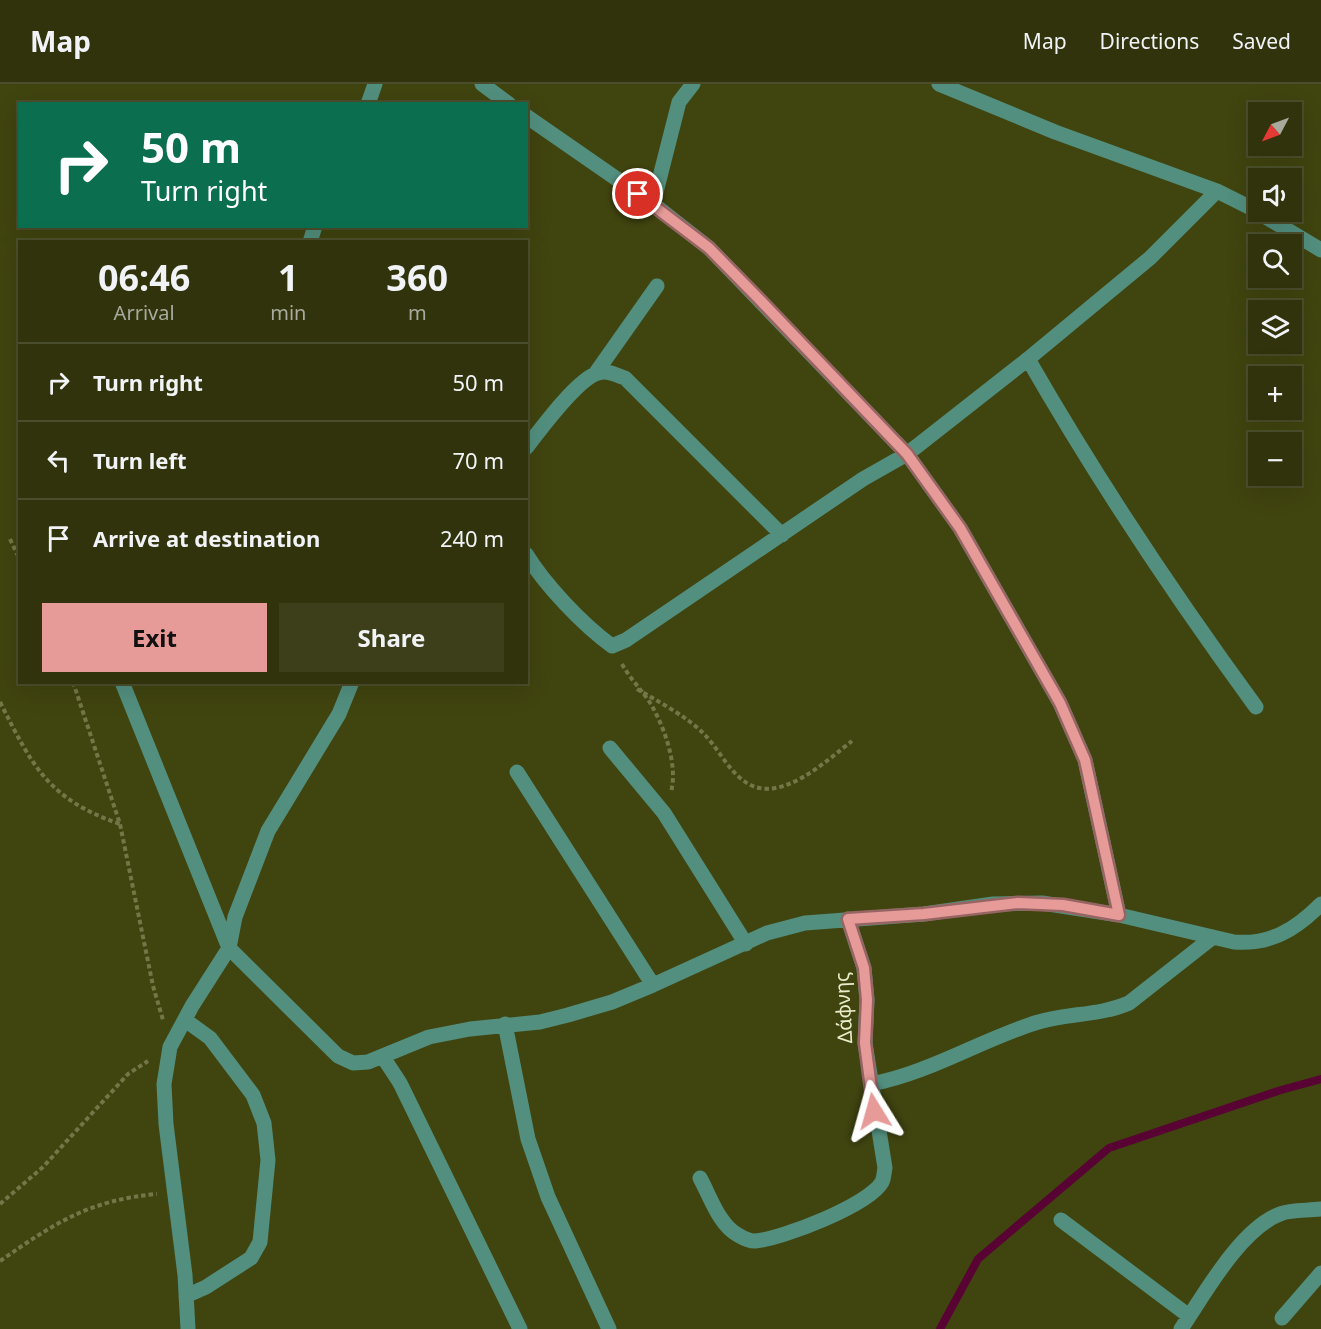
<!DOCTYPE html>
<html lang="en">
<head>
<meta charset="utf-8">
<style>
	body { margin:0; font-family:"Noto Sans",sans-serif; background:#3c3f19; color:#f1f3f6; height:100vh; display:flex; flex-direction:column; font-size:22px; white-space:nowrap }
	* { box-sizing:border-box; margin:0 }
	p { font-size:20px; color:#a8aa9d }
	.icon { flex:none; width:33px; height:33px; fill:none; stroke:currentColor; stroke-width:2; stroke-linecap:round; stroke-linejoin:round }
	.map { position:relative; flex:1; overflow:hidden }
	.sheet { position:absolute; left:18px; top:156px; width:510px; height:444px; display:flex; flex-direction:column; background:#30330b; border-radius:0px; box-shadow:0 6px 24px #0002,0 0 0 2px #4b4e2c }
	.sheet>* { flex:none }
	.hud { position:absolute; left:18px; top:18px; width:510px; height:126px; border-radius:0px; box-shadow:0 6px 24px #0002,0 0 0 2px #4b4e2c; background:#0b6e4f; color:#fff; overflow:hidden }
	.needle { width:39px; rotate:229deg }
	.buttons { position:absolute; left:1248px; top:18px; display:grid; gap:12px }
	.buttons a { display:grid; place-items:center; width:54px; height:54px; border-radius:0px; background:#30330b; box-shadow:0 6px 24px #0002,0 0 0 2px #4b4e2c; font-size:30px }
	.pin { position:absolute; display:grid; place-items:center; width:51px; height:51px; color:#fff; margin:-26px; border:3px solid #fff; border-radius:50%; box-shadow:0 2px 6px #0007 }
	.me { position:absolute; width:66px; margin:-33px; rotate:352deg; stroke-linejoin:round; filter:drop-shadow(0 0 4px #0008) }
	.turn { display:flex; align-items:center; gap:21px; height:126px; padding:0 24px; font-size:27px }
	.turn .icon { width:78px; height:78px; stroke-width:2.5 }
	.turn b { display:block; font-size:42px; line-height:51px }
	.eta { display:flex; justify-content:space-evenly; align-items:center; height:102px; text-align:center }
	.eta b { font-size:36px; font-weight:700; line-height:42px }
	.cta { display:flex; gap:12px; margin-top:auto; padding:12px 24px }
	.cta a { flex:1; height:69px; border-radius:0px; background:#e69b98; color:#111; font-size:24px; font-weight:700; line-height:69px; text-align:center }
	.cta a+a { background:#3c3f19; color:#f1f3f6 }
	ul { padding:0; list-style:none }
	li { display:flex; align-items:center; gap:18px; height:78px; padding:0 24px; border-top:2px solid #4b4e2c }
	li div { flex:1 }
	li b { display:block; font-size:22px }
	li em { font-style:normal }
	header { display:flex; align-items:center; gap:36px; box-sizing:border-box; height:84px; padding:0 30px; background:#30330b; border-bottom:2px solid #4b4e2c }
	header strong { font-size:28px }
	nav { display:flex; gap:33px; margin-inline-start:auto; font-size:21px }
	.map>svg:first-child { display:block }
</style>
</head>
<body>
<header>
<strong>Map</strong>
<nav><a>Map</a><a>Directions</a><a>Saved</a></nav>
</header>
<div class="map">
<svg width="1321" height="1245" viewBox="0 0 1321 1245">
	<rect width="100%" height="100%" fill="#40440f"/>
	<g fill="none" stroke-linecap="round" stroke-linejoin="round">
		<path stroke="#590334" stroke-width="8" d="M940,1245L978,1175L1109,1064L1281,1006L1321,995"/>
		<path stroke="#737748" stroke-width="4" stroke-dasharray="4.5 3" stroke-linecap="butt" d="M10,455L20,476
			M622,580C630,595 643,607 652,622C665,645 678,682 671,708
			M73,598L120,740L153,902L163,936
			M637,605C656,616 687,633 702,648C717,662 727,685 744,697C778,723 826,677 852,657
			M0,618C33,683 48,715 120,740
			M0,1120L43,1083L128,990L148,977
			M0,1177C55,1139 89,1116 157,1110"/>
		<path stroke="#528f7e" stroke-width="15" d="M482,0L509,20
			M939,0L1055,48L1217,107L1249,123L1321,166
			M368,20L375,0
			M526,32L653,120L709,164L907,370L960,444L1060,619L1085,676L1119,831
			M653,120L679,18L693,0
			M310,158L315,142
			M1028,275C1097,395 1174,511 1256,623
			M595,290L657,202
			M526,364C540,346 577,295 598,289C608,286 616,291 625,294L782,451
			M526,470C545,501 582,540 612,562L626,556L863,395L907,370L1028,275L1150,174L1217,107
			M122,598L229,864L338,972L353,979L368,978L429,953L470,945L540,938L568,931L612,918L653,901L767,849L805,839L924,830L993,820L1042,819L1119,831L1234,858C1271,861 1296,845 1321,820
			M610,664L664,729L746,860
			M517,688L653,901
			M185,936L210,954L253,1011L264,1039L268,1076L260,1158L251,1174L206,1203L186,1212
			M505,940L528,1055L548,1113L609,1245
			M383,973L400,999L520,1245
			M871,1000C929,989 979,957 1035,939C1066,929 1099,932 1129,919L1213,853
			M700,1094C710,1112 719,1141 738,1151C743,1154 749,1157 755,1157C782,1155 869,1121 882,1098C884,1094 884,1088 885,1084L865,959L867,916L864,884L848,835
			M1061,1136L1189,1232
			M1282,1234L1321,1189
			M188,1245L185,1191L166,1040L164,1000L170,963L192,922L229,864L235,833L268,747L339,630L352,598
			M1181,1245C1204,1211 1240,1145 1280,1130C1292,1125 1308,1127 1321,1125"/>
	</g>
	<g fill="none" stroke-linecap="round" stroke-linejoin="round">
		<g stroke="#966563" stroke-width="15">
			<path id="route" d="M638,110L709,164L761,217L907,370L960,444L1060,619L1085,676L1119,831L1063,821L1018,819L924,830L848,835L864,884L867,916L865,959L874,1027"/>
		</g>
		<use href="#route" stroke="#e69b98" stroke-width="10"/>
	</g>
	<g text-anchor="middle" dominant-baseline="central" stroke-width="6" stroke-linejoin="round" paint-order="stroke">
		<g font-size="20" fill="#e8edca" stroke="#40440f">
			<text transform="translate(843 924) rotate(-93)">Δάφνης</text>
		</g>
	</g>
</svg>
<div class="buttons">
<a><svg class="needle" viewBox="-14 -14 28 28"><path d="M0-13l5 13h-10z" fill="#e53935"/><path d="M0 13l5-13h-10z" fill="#a8aa9d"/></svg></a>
<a><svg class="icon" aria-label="sound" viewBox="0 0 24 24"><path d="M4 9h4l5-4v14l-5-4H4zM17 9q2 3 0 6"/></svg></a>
<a><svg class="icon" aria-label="search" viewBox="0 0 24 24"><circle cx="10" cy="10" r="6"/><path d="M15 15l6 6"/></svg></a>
<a><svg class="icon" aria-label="layers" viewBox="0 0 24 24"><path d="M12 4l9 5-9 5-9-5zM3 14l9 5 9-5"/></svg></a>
<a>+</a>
<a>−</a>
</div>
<div class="pin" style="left:638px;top:110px;background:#d93025"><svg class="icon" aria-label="arrive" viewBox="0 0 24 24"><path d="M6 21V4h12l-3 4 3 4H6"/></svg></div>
<svg class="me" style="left:874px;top:1027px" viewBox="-20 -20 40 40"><path d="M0-17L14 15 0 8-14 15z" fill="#e69b98" stroke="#fff" stroke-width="4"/></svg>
<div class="hud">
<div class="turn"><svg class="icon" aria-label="right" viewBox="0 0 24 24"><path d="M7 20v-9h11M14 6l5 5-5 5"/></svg><div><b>50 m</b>Turn right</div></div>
</div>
<section class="sheet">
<div class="eta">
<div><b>06:46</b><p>Arrival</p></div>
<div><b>1</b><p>min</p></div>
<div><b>360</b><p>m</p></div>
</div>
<ul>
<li><svg class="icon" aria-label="right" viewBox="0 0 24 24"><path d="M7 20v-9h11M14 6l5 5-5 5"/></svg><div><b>Turn right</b></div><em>50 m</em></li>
<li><svg class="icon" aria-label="left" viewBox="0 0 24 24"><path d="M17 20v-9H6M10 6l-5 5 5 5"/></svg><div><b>Turn left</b></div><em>70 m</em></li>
<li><svg class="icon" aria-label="arrive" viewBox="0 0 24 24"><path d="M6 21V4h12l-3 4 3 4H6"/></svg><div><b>Arrive at destination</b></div><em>240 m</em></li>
</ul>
<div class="cta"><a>Exit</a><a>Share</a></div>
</section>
</div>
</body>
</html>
